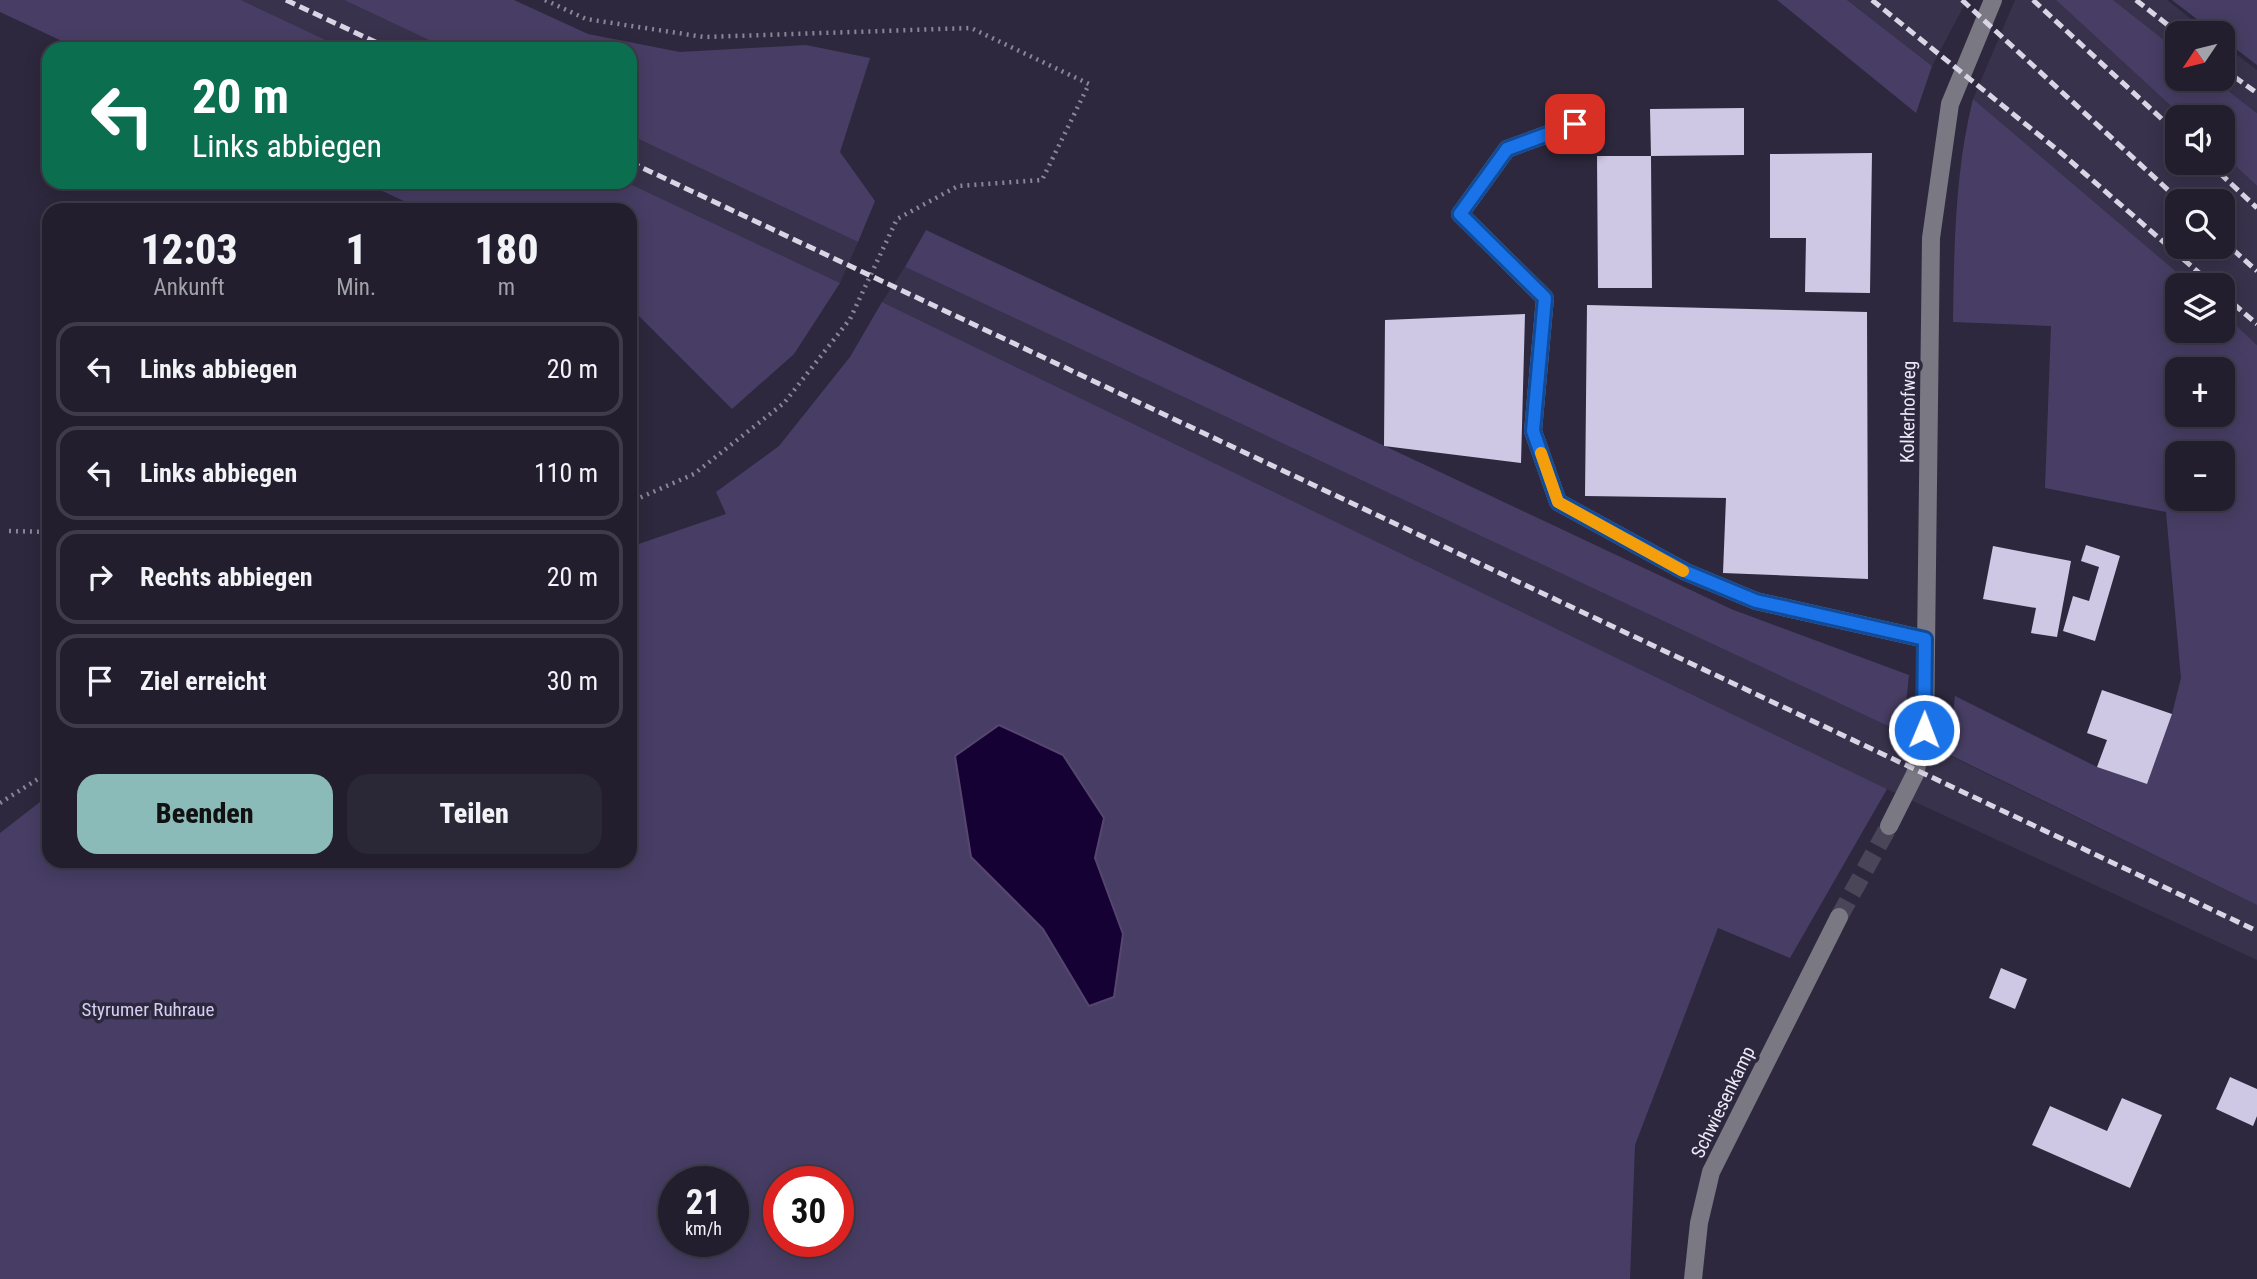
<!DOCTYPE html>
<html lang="de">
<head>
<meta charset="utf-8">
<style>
	body { margin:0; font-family:"Roboto Condensed",sans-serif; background:#2a2736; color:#f1f3f6; height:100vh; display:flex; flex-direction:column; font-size:26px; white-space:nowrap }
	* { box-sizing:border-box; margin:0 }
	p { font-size:23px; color:#a2a2aa }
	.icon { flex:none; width:38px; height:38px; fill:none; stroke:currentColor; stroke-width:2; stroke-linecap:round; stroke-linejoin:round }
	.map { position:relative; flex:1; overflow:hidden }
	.drawer { position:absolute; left:42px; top:203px; width:595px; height:665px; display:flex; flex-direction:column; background:#221e2e; border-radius:21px; box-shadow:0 4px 18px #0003,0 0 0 2px #3f3c4a }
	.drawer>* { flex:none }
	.top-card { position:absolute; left:42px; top:42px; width:595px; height:147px; border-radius:21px; box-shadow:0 4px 18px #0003,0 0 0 2px #3f3c4a; background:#0b6e4f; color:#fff; overflow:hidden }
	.needle { width:46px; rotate:235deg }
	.buttons { position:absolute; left:2165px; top:21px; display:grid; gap:14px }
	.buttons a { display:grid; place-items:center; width:70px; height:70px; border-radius:14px; background:#221e2e; box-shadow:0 4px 18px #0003,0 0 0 2px #3f3c4a; font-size:35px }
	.speed { position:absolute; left:658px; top:1166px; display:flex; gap:14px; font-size:35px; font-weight:700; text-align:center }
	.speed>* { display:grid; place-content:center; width:91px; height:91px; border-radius:50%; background:#221e2e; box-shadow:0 4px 18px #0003,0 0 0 2px #3f3c4a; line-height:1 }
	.speed small { font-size:18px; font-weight:400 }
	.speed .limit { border:10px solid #d22; background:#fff; color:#111 }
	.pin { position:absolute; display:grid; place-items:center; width:60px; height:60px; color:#fff; margin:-30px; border-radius:14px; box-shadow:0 4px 10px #0006 }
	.me { position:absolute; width:77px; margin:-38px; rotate:1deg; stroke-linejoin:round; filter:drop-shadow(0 0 5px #0008) }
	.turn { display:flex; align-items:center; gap:24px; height:147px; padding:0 35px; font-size:32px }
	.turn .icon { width:91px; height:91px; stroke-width:2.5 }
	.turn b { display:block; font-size:49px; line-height:60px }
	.eta { display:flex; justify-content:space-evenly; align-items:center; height:119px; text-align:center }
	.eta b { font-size:42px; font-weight:800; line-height:49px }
	.primary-button { display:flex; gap:14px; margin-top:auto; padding:14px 35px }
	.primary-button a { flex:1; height:80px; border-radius:21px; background:#8bbbb9; color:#111; font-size:28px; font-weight:800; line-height:80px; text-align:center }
	.primary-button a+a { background:#2a2736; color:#f1f3f6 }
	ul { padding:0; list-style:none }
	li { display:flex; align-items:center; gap:21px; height:94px; margin:0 14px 10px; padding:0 21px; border:4px solid #3f3c4a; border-radius:21px }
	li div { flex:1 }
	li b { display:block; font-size:26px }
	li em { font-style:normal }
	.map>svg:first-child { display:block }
</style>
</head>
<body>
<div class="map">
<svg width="2257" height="1279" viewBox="0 0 2257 1279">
	<rect width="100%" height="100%" fill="#2d283d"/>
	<path fill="#38324c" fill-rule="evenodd" d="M241,0H344L448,49H345Z
		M1847,0H1967L1932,66Z
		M2015,0H2056L2183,117H2177V163H2222L2223,154L2257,186V345L2223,313L2222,285H2192L1973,99ZM2177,201H2222V247H2177Z
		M2113,0H2167L2209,33H2177V50Z
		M2223,44L2257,70V113L2213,79H2222Z
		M630,135L858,242L840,283L626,182H630Z
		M905,267L1903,733L2257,905V960L1887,789L882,302Z"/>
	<path fill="#483e65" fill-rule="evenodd" d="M0,0H241L345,49H79L0,12Z
		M344,0H514L588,34L680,52L806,45L870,58L840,152L875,201L858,242L630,135V49H448Z
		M1777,0H1847L1932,66L1916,113Z
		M2056,0H2113L2177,50V79H2213L2257,113V186L2223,154L2222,117H2183Z
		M2172,0H2257V65L2223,39L2222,33H2215Z
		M1973,99L2192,285H2177V331H2222L2223,313L2257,345V905L1948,754L1955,696L2097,767L2147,784L2172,714L2181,678L2166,512L2045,488L2051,326L1953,322C1954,248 1955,171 1973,99ZM2177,369H2222V415H2177ZM2177,453H2222V499H2177Z
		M363,182H626L840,283L794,354L732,409L630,307V210H423Z
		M926,230L1731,609L1909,675L1903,733L905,267Z
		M882,302L1887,789L1790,958L1718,928L1635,1145L1630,1279H0V833L49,795V861H630V547L726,514L716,492L779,446L850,357ZM674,1181H733V1241H674ZM779,1181H838V1241H779Z"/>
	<path fill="#160135" stroke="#56466f" stroke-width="2" d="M999,725L1063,755L1104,818L1095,858L1123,934L1114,997L1089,1006L1043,929L971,857L955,756Z"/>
	<path fill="#cec8e4" d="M1744,108V155L1651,156L1650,109Z
		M1872,153L1870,293L1805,292L1806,238H1770V154Z
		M1597,156H1651L1652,288H1598Z
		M1587,305L1867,312L1868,579L1723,573L1726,498L1585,496Z
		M1525,314L1521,463L1384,446L1385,320Z
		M2086,545L2120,556L2095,641L2063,631L2073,596L2089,601L2099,567L2081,561Z
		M1993,546L2071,561L2057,637L2031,633L2036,608L1983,599Z
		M2102,690L2172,714L2147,784L2097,767L2107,740L2087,733Z
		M2001,968L2027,979L2015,1009L1989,998Z
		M2230,1077L2257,1089V1116L2253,1126L2216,1109Z
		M2122,1098L2162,1115L2130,1188L2032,1145L2050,1106L2107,1131Z"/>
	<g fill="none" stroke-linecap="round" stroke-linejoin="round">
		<path stroke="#4a4559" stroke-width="18" stroke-dasharray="18 9" stroke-linecap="butt" d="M1839,917L1889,826"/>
		<path stroke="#8a8698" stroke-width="4.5" stroke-dasharray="2 5" stroke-linecap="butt" d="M545,0L586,19L704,37L971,28L1089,84L1042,180L958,186L897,219L850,319L784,403L694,474L630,502
			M9,531L49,532
			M0,803L49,772"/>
		<path stroke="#7a7883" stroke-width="18" d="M1575,124L1507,149L1460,214L1545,298L1533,431L1558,502L1686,572L1756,601L1925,639
			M1889,826L1915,774L1925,730L1931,238L1950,104L1993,0
			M1693,1279L1699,1223L1711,1172L1839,917"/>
		<path stroke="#d8d5e4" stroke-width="5" stroke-dasharray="10 5" stroke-linecap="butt" d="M286,0L390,49
			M1872,0L2060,152L2213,285
			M1962,0L2180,201
			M2033,0L2177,133
			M2136,0L2178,33
			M2222,68L2257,93
			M630,162L2257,931
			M2209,163L2257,208
			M2222,240L2257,271
			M2222,294L2257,324"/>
	</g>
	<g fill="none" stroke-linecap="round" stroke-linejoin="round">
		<g stroke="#114b97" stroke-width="18">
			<path id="route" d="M1575,124L1507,149L1460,214L1545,298L1533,431L1558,502L1686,572L1756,601L1925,639L1924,730"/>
		</g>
		<use href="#route" stroke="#1a73e8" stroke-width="12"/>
		<path stroke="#f59e0b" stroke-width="12" d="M1541,453L1558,502L1683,571"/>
	</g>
	<g text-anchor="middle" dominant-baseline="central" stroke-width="7" stroke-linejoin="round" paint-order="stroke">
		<g font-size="19" fill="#ebe8f7" stroke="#2d283d">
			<text transform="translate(1908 412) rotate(-89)">Kolkerhofweg</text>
			<text transform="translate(1723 1102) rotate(-64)">Schwiesenkamp</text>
		</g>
		<g font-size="19" fill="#d5cef2" stroke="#2d283d">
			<text x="148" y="1009">Styrumer Ruhraue</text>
		</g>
	</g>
</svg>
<div class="buttons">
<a><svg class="needle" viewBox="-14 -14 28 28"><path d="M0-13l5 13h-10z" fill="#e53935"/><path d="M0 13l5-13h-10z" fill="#a2a2aa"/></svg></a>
<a><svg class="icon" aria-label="sound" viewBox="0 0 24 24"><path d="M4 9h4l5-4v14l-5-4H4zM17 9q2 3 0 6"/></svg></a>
<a><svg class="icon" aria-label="search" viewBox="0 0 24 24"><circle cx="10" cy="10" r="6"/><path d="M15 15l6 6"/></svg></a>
<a><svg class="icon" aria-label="layers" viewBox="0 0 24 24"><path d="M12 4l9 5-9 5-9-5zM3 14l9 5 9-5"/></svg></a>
<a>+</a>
<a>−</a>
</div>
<div class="speed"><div>21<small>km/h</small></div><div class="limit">30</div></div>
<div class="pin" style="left:1575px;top:124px;background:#d93025"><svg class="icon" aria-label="arrive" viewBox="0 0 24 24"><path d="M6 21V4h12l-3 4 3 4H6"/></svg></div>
<svg class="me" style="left:1924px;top:730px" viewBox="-20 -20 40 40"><circle r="17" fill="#1a73e8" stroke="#fff" stroke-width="3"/><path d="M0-11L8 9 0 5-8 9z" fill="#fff"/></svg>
<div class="top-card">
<div class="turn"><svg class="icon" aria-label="left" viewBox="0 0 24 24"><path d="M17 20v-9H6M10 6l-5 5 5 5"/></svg><div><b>20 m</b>Links abbiegen</div></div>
</div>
<section class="drawer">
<div class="eta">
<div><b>12:03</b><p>Ankunft</p></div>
<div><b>1</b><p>Min.</p></div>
<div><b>180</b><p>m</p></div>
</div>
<ul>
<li><svg class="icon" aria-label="left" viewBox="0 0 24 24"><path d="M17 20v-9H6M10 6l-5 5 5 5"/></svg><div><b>Links abbiegen</b></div><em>20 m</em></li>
<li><svg class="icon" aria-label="left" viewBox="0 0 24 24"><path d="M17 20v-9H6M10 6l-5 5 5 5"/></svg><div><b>Links abbiegen</b></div><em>110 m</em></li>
<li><svg class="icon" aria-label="right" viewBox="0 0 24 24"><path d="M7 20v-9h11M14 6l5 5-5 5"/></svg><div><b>Rechts abbiegen</b></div><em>20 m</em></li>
<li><svg class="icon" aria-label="arrive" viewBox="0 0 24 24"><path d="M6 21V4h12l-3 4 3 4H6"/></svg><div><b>Ziel erreicht</b></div><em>30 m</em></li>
</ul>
<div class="primary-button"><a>Beenden</a><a>Teilen</a></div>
</section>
</div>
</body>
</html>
